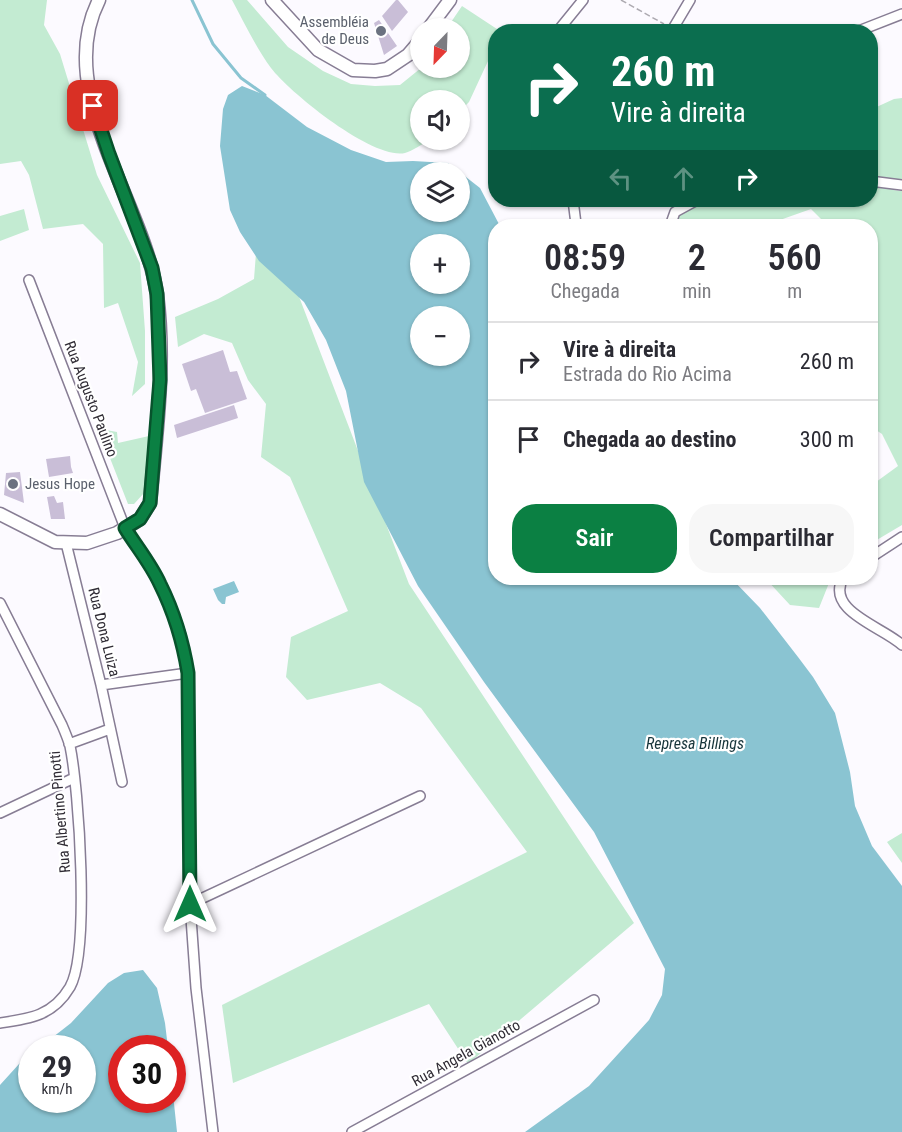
<!DOCTYPE html>
<html lang="pt">
<head>
<meta charset="utf-8">
<style>
	body { margin:0; font-family:"Roboto Condensed",sans-serif; background:#f7f7f7; color:#2b2b33; height:100vh; display:flex; flex-direction:column; font-size:22px; white-space:nowrap }
	* { box-sizing:border-box; margin:0 }
	p { font-size:20px; color:#7c7c81 }
	.icon { flex:none; width:33px; height:33px; fill:none; stroke:currentColor; stroke-width:2; stroke-linecap:round; stroke-linejoin:round }
	.map { position:relative; flex:1; overflow:hidden }
	.side { position:absolute; left:488px; top:219px; width:390px; height:366px; display:flex; flex-direction:column; background:#fff; border-radius:24px; box-shadow:0 2px 4px #0004 }
	.side>* { flex:none }
	.hud { position:absolute; left:488px; top:24px; width:390px; height:183px; border-radius:24px; box-shadow:0 2px 4px #0004; background:#0b6e4f; color:#fff; overflow:hidden }
	.needle { width:39px; rotate:203deg }
	.buttons { position:absolute; left:410px; top:18px; display:grid; gap:12px }
	.buttons a { display:grid; place-items:center; width:60px; height:60px; border-radius:50%; background:#fff; box-shadow:0 2px 4px #0004; font-size:30px }
	.speed { position:absolute; left:18px; top:1035px; display:flex; gap:12px; font-size:30px; font-weight:700; text-align:center }
	.speed>* { display:grid; place-content:center; width:78px; height:78px; border-radius:50%; background:#fff; box-shadow:0 2px 4px #0004; line-height:1 }
	.speed small { font-size:15px; font-weight:400 }
	.speed .limit { border:9px solid #d22; background:#fff; color:#111 }
	.pin { position:absolute; display:grid; place-items:center; width:51px; height:51px; color:#fff; margin:-26px; border-radius:12px; box-shadow:0 3px 9px #0006 }
	.me { position:absolute; width:66px; margin:-33px; rotate:0deg; stroke-linejoin:round; filter:drop-shadow(0 0 4px #0008) }
	.turn { display:flex; align-items:center; gap:21px; height:126px; padding:0 24px; font-size:27px }
	.turn .icon { width:78px; height:78px; stroke-width:2.5 }
	.turn b { display:block; font-size:42px; line-height:51px }
	.lanes { display:flex; align-items:center; height:57px; padding:0 24px; background:#0003; justify-content:center; gap:30px; direction:ltr }
	.lanes .off { opacity:.35 }
	.eta { display:flex; justify-content:space-evenly; align-items:center; height:102px; text-align:center }
	.eta b { font-size:36px; font-weight:600; line-height:42px }
	.cta { display:flex; gap:12px; margin-top:auto; padding:12px 24px }
	.cta a { flex:1; height:69px; border-radius:24px; background:#0b8043; color:#fff; font-size:24px; font-weight:600; line-height:69px; text-align:center }
	.cta a+a { background:#f7f7f7; color:#2b2b33 }
	ul { padding:0; list-style:none }
	li { display:flex; align-items:center; gap:18px; height:78px; padding:0 24px; border-top:2px solid #e1e1e2 }
	li div { flex:1 }
	li b { display:block; font-size:22px }
	li em { font-style:normal }
	.map>svg:first-child { display:block }
</style>
</head>
<body>
<div class="map">
<svg width="902" height="1132" viewBox="0 0 902 1132">
	<rect width="100%" height="100%" fill="#fcfaff"/>
	<path fill="#c3ebd2" d="M0,0H47L44,25L60,54L97,175L140,263L145,331V384L132,396L138,362L118,303L104,308L103,244L83,224L43,229L29,175L21,161L0,164Z
		M232,0H247L288,47L323,71L351,84L375,86L400,85L421,68H459V28H447L462,6L500,31L495,32V46L469,102L459,112V100H420V140H429C423,144 412,151 405,153C373,160 290,93 271,68C256,48 244,22 232,0Z
		M902,98V182L893,190L902,191V525L870,544V482H876L898,466L882,434L870,426V226H828L811,209L763,226H674C677,212 687,206 699,200H870V110L894,99Z
		M24,209L29,230L0,241V216Z
		M256,253L285,260L409,584L634,923L468,1064L429,1004L233,1083L222,1005L527,852L421,708L380,683L307,700L286,677L291,637L348,611L290,477L261,457L266,404L248,380L232,343L204,334L178,347L175,317L218,299L254,279Z
		M106,430L117,432L118,443L149,436L144,493L134,504H128L108,453Z
		M765,578H831L819,608L790,605Z
		M902,833V863L887,842Z"/>
	<path fill="#8ac4d2" fill-rule="evenodd" d="M242,86L265,95L307,127L351,150L386,162L413,161L448,163L480,188L500,226H495V578H731L760,608L798,657L813,677L835,713L850,772L855,806L872,846L902,886V1132H525L589,1086L649,1020L662,995L665,969L594,832L484,682L418,586L364,482L346,391L326,340L304,302L259,261L240,232L230,210L220,146L223,109L228,95ZM420,172H459V212H420ZM459,244V284H420V244ZM459,316V356H420V316Z
		M234,581L239,592L226,597L225,604H222L218,600L213,589Z
		M143,970L157,988L165,1023L168,1048H122V1100H172L173,1094L177,1132H0V1085L19,1064L31,1054L32,1100H82V1048H39L71,1023L108,983L124,973Z"/>
	<g fill="none" stroke-linecap="round" stroke-linejoin="round">
		<path stroke="#8ac4d2" stroke-width="3" d="M192,0L213,44L241,78L265,95"/>
	</g>
	<path fill="#c9bed7" d="M396,0H398L408,12L392,31L382,16Z
		M379,20L397,46L384,55L374,23Z
		M223,350L230,372L237,371L247,399L205,413L196,389L191,391L182,364Z
		M234,405L238,418L177,438L174,425Z
		M70,456L71,467L73,473L49,477L46,459Z
		M20,472L24,503L4,495L6,473Z
		M54,496L57,503L63,502L65,519H51L47,497Z"/>
	<g fill="none" stroke-linecap="round" stroke-linejoin="round">
		<g stroke="#877d94" stroke-width="12">
			<path id="minor" d="M557,32L583,0
				M671,32L690,0
				M856,32L902,14
				M870,181L902,185
				M573,200L576,224
				M658,200V201
				M670,226L675,212L697,200
				M29,280L125,528L160,583L180,632L188,673L190,904L196,988L213,1132
				M66,543L101,685L122,782
				M870,558L902,537
				M843,578C825,611 883,627 902,645
				M0,603L62,725C65,732 68,739 70,746C79,790 90,951 70,987C53,1016 29,1019 0,1023
				M101,685L188,673
				M69,744L110,729
				M0,813L74,778
				M190,904L420,796
				M352,1132L594,1000"/>
		</g>
		<g stroke="#877d94" stroke-width="15">
			<path id="major" d="M272,0L318,50L353,70L375,71L387,69L408,55L420,41
				M429,28L450,0
				M0,514L55,542L87,543L117,533L140,519L150,503C156,435 166,364 157,295C145,203 52,92 99,0"/>
		</g>
		<path stroke="#adaab1" stroke-width="1.5" stroke-dasharray="6 3" stroke-linecap="butt" d="M621,0L664,24"/>
		<use href="#minor" stroke="#fff" stroke-width="9"/>
		<use href="#major" stroke="#fff" stroke-width="12"/>
	</g>
	<g fill="none" stroke-linecap="round" stroke-linejoin="round">
		<g stroke="#07532c" stroke-width="15">
			<path id="route" d="M93,106L109,154L152,268L157,294L160,380L150,503L140,519L125,528C136,546 151,564 160,584C174,612 183,642 188,673L190,904"/>
		</g>
		<use href="#route" stroke="#0b8043" stroke-width="10"/>
	</g>
	<g fill="#6b7280" stroke="#fff" stroke-width="2">
		<circle cx="381" cy="31" r="6"/>
		<circle cx="13" cy="484" r="6"/>
	</g>
	<g text-anchor="middle" dominant-baseline="central" stroke-width="4.5" stroke-linejoin="round" paint-order="stroke">
		<g font-size="15" fill="#5b616d" stroke="#fff" text-anchor="end">
			<text x="369" y="22">Assembléia<tspan x="369" dy="17">de Deus</tspan></text>
			<text x="25" y="484" text-anchor="start">Jesus Hope</text>
		</g>
		<g font-size="15" fill="#2f2b34" stroke="#fff">
			<text transform="translate(91 399) rotate(69)">Rua Augusto Paulino</text>
			<text transform="translate(104 632) rotate(76)">Rua Dona Luiza</text>
			<text transform="translate(60 812) rotate(-95)">Rua Albertino Pinotti</text>
			<text transform="translate(466 1053) rotate(-29)">Rua Angela Gianotto</text>
		</g>
		<g font-size="16" font-style="italic" fill="#16343a" stroke="#fff">
			<text x="695" y="743">Represa Billings</text>
		</g>
	</g>
</svg>
<div class="buttons">
<a><svg class="needle" viewBox="-14 -14 28 28"><path d="M0-13l5 13h-10z" fill="#e53935"/><path d="M0 13l5-13h-10z" fill="#7c7c81"/></svg></a>
<a><svg class="icon" aria-label="sound" viewBox="0 0 24 24"><path d="M4 9h4l5-4v14l-5-4H4zM17 9q2 3 0 6"/></svg></a>
<a><svg class="icon" aria-label="layers" viewBox="0 0 24 24"><path d="M12 4l9 5-9 5-9-5zM3 14l9 5 9-5"/></svg></a>
<a>+</a>
<a>−</a>
</div>
<div class="speed"><div>29<small>km/h</small></div><div class="limit">30</div></div>
<div class="pin" style="left:93px;top:106px;background:#d93025"><svg class="icon" aria-label="arrive" viewBox="0 0 24 24"><path d="M6 21V4h12l-3 4 3 4H6"/></svg></div>
<svg class="me" style="left:190px;top:904px" viewBox="-20 -20 40 40"><path d="M0-17L14 15 0 8-14 15z" fill="#0b8043" stroke="#fff" stroke-width="4"/></svg>
<div class="hud">
<div class="turn"><svg class="icon" aria-label="right" viewBox="0 0 24 24"><path d="M7 20v-9h11M14 6l5 5-5 5"/></svg><div><b>260 m</b>Vire à direita</div></div>
<div class="lanes"><svg class="icon off" aria-label="left" viewBox="0 0 24 24"><path d="M17 20v-9H6M10 6l-5 5 5 5"/></svg><svg class="icon off" aria-label="ahead" viewBox="0 0 24 24"><path d="M12 20V5M6 11l6-6 6 6"/></svg><svg class="icon" aria-label="right" viewBox="0 0 24 24"><path d="M7 20v-9h11M14 6l5 5-5 5"/></svg></div>
</div>
<section class="side">
<div class="eta">
<div><b>08:59</b><p>Chegada</p></div>
<div><b>2</b><p>min</p></div>
<div><b>560</b><p>m</p></div>
</div>
<ul>
<li><svg class="icon" aria-label="right" viewBox="0 0 24 24"><path d="M7 20v-9h11M14 6l5 5-5 5"/></svg><div><b>Vire à direita</b><p>Estrada do Rio Acima</p></div><em>260 m</em></li>
<li><svg class="icon" aria-label="arrive" viewBox="0 0 24 24"><path d="M6 21V4h12l-3 4 3 4H6"/></svg><div><b>Chegada ao destino</b></div><em>300 m</em></li>
</ul>
<div class="cta"><a>Sair</a><a>Compartilhar</a></div>
</section>
</div>
</body>
</html>
